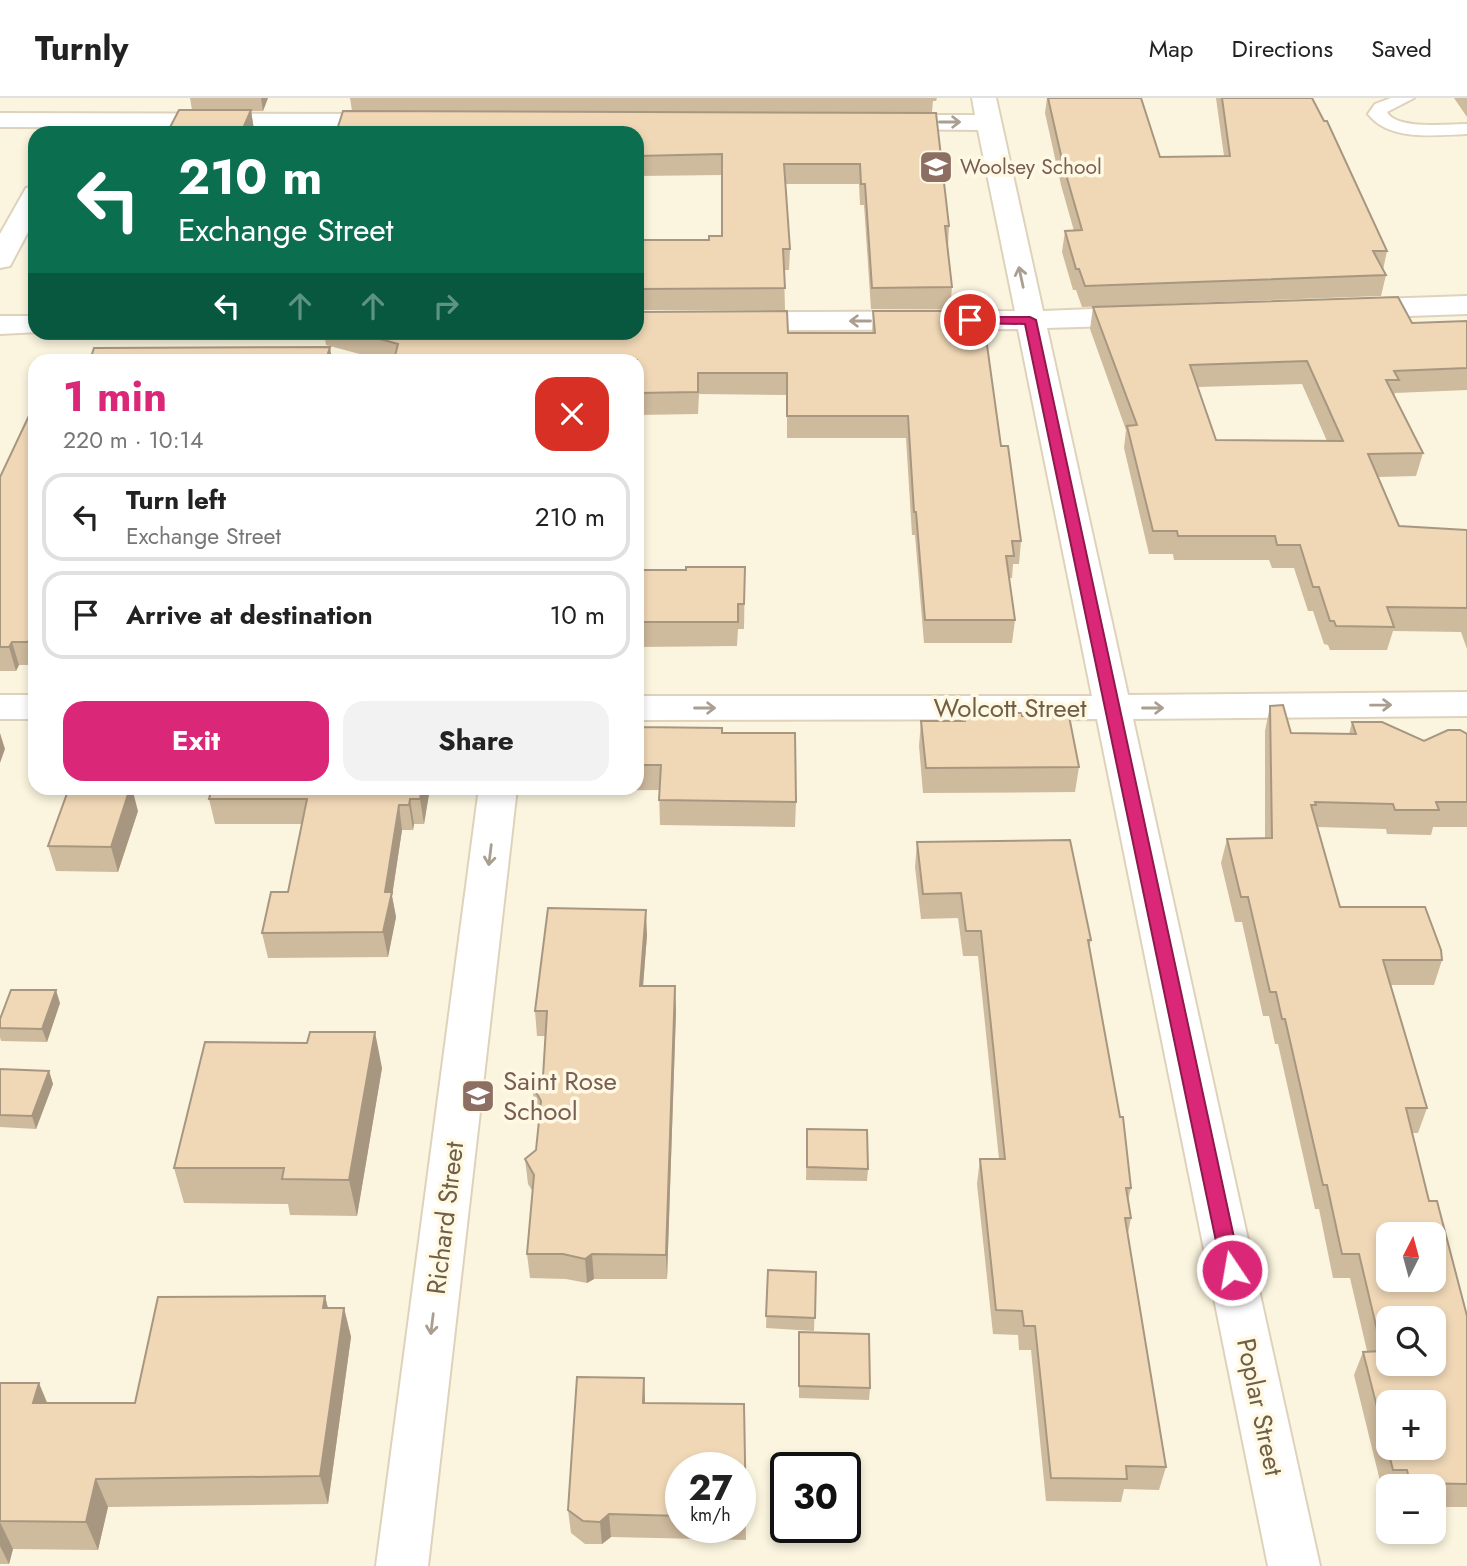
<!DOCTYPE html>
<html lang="en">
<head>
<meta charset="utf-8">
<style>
	body { margin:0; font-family:Jost,sans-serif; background:#f2f2f2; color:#222; height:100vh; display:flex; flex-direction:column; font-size:26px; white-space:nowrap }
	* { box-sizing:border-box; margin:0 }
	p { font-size:23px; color:#767676 }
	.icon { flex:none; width:38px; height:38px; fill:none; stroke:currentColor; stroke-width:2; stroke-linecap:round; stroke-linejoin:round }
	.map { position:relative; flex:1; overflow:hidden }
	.details { position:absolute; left:28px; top:256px; width:616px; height:441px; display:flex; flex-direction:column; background:#fff; border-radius:21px; box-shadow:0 4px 10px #0003 }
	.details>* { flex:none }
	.top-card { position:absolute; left:28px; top:28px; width:616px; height:214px; border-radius:21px; box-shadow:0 4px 10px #0003; background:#0b6e4f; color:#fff; overflow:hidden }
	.needle { width:46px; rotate:6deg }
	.fabs { position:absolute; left:1376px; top:1124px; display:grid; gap:14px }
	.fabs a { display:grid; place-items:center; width:70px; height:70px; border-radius:14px; background:#fff; box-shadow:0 4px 10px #0003; font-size:35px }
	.speed { position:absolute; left:665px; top:1354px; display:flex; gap:14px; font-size:35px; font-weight:700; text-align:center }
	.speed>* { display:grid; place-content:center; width:91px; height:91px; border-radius:50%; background:#fff; box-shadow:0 4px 10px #0003; line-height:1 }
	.speed small { font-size:18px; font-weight:400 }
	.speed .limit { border:4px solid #111; border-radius:10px; background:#fff; color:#111 }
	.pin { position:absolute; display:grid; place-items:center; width:60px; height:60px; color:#fff; margin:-30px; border:4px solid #fff; border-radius:50%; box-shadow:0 2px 7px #0007 }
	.me { position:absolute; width:77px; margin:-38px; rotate:348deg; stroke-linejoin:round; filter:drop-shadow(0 0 5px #0008) }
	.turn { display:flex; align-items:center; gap:24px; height:147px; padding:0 35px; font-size:32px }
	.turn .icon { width:91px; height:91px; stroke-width:2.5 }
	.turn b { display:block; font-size:49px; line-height:60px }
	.lanes { display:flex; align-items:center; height:66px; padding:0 35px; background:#0003; justify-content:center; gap:35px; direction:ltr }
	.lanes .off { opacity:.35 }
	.round { display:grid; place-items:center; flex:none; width:74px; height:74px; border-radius:21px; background:#f2f2f2 }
	.overview { display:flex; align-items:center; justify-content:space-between; height:119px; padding:0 35px }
	h1 { font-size:42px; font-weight:700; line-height:52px; color:#db2777 }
	.button { display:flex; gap:14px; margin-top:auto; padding:14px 35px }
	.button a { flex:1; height:80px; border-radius:21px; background:#db2777; color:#fff; font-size:28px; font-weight:700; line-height:80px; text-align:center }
	.button a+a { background:#f2f2f2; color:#222 }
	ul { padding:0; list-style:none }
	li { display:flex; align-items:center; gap:21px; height:88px; margin:0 14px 10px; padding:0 21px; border:4px solid #e0e0e0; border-radius:21px }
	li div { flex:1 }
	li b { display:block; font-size:26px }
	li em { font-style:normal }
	header { display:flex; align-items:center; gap:42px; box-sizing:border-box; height:98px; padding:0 35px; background:#fff; border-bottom:2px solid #e0e0e0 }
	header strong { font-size:33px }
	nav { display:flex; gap:38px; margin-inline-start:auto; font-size:24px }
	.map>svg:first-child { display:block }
</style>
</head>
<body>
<header>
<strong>Turnly</strong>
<nav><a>Map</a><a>Directions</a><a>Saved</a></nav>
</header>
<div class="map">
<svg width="1467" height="1468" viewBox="0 0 1467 1468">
	<rect width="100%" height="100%" fill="#fbf5df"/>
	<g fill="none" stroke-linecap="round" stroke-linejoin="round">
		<g stroke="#dfd2bb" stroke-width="4">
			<path id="service" d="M1391,0H1414L1387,14C1396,32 1447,26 1467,26V36C1436,37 1390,44 1368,16L1375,6Z"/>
		</g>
		<g stroke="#dfd2bb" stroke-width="4">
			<path id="minor" d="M972,0H996L1043,213L1143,209L1153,212L1157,218L1153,224L1143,227L1047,230L1128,597L1467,594V618L1133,621L1320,1468H1268L1097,621L637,622V598H1092L1018,231L637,233V215L1015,213L978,32L884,31L875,29L872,24L875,19L884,17H975Z
				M0,15L393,16L402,18L405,23L402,28L393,30L0,29Z
				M35,88V121L10,168L0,170V136L26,90Z
				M1467,198V216L1350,220L1340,217L1336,211L1340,205L1350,202Z
				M0,218H35V234H40L0,236Z
				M0,597H35V621H0Z
				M479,690H517L428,1468H376Z"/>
		</g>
		<use href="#service" fill="#fff" fill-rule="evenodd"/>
		<use href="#minor" fill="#fff" fill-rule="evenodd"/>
	</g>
	<path fill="#ceba9d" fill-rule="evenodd" d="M190,0H268L263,13H251L254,32L192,12Z
		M350,0H937L936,3H933L932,14L936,15L949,128L948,149L952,189L950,211H871L864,107H860L859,86H785L790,151L789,172H784L785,212H637V142H709L722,138V77L637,78V35L352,13Z
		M1047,0H1141L1160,59L1224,58L1216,0H1312L1387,153L1383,172L1386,177L1381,198L1082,209L1076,192H1073L1062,154L1065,133H1074L1061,87L1045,15Z
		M1454,0H1467V19Z
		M1093,209L1412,225L1467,223V292L1395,295L1394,298L1423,355L1416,378L1378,379L1399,428L1467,432V551L1461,534L1393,533L1387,552H1330L1328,547L1324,546L1313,513H1308L1294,470H1272L1269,462H1174L1173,456H1149L1124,350L1126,332L1090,231ZM1302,286L1327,343L1216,342L1198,289Z
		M873,213L957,235L1001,348L1021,443L1019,466H1013L1012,480H1009L1015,522L1012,545H924L915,437H912L906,340H787V297L699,296L698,316L637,317V262H382L326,247L324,234L872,235Z
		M35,305V567H19L16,573H0V379Z
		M745,469L744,531H738L737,548L637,549V472H686Z
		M1270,608L1291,635L1349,636L1352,624L1424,643L1467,636V729H1433L1431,737L1387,736L1386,731L1318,729L1340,809L1442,862L1434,887H1391L1427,1010L1418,1035H1412L1429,1103L1467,1218V1409H1433V1388H1388V1395H1383L1354,1277L1363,1254L1367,1253L1350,1180H1333L1319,1111H1315L1278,946H1275L1269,918H1263L1242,824H1235L1221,765L1227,741L1265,740V633Z
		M964,615L1022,618L1079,669L1075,694L923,695L919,648L921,623H963Z
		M637,620L638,629L722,635L796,704L795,729L660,727L659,692L560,693V690H637Z
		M212,690H430L424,726H414L413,732H402L392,798L396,819L388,859L268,860L262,835L288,794L302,726H215L209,701Z
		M138,713L118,774L56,773L48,748Z
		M917,744L1091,842L1089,849L1131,1090L1128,1102L1131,1120L1128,1135L1166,1369L1159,1392L1124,1391L1121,1404L1046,1403L1031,1252H1019L1018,1237L993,1236L977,1086L980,1061H999L978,858H963L958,820L921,821L915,769Z
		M647,837L643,888H675L676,913L667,1181H594L587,1185L566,1181L530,1180L527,1156L533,1094L528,1086L525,1061L536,1052L539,1020L535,1012L532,987L543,979L545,938H537L535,913Z
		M60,905L47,944L1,943L0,939V921Z
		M382,970L357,1118L290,1117L288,1106L184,1105L174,1070Z
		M0,971L49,973L53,986L36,1031L0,1029Z
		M807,1031L868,1071L867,1083L806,1082Z
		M768,1172L816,1174L814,1233L766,1230Z
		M325,1198L328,1210H344L351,1239L328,1406L108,1409L98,1452L13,1451L9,1466H0V1285L47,1305H135Z
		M799,1234L870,1290L869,1302L799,1300Z
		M577,1279L644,1280L645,1305L744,1306L746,1442L611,1439L602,1446H585L571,1435L568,1412ZM681,1370H740V1430H681Z"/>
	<path fill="#a89780" d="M261,0H268L263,13Z
		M251,12L254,32L253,35H241Z
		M330,249L332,262H326Z
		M34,528L35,530V567L28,544Z
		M12,544L19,567L16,573L9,549Z
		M0,635L5,651L0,665Z
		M130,690H132L138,713L118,774L111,749Z
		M422,690H430L424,726L420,701Z
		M410,701L414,726L413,732L409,707Z
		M399,707L402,732L392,798L396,819L388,859L383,834L385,794Z
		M646,812L647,837L641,913L640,888Z
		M675,888L676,913L667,1181L666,1157Z
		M56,892L60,905L47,944L42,931Z
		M375,934L382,970L357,1118L349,1082Z
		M49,973L53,986L36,1031L32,1018Z
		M592,1156L594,1181L587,1185L585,1161Z
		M325,1198L332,1228L323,1210Z
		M344,1210L351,1239L328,1406L320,1378Z
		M644,1280L645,1303L644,1329L643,1305Z
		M39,1285L51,1314L33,1305Z
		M96,1381L108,1409L98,1452L86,1424Z
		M609,1416L611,1439L602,1446L600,1424Z
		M0,1424L13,1451L9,1466L0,1448Z"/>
	<path fill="#f0d8b7" stroke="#a89780" stroke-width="2" fill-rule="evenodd" d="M1048,0H1141L1160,59L1230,58L1222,0H1312L1324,23H1327L1387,153H1373L1386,177L1085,188L1079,171H1076L1065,133L1082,132L1063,66Z
		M179,12H251L241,35H167Z
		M343,13L936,15L949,128H945L952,189L872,190L865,86H861L860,66H784L790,151H783L785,190L637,191V142H709V138H722V56L637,58V35H336Z
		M1398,199L1412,225L1467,223V270L1394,273L1399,282H1386L1423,355L1368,356L1399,428L1467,432V510L1387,509L1394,529L1336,528L1334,523H1330L1319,489H1313L1300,447H1277L1275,438H1178L1177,433H1153L1127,328L1137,327L1093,209ZM1307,263L1343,343L1216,342L1190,267Z
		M787,213L788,235H875L873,213H955L957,235H982L984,247H987L1001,348H1008L1021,443H1012L1014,458H1006L1015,522H925L916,414H914L908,318H787V275H698V294L637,295V262H394L398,246L355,234H637V214Z
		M330,249L326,262H55H90L94,250Z
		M35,305V528L28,544H12L9,549H0V379Z
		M686,469H745L744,506H738V524H637V472H686Z
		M1283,607L1291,635L1356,636L1352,624H1382L1424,643L1448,632H1460L1467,636V704H1436L1439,712H1395L1393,706L1315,704L1316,707H1311L1340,809H1425L1441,852L1442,862H1383L1427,1010H1406L1429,1103H1437L1467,1218V1386L1410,1385L1407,1372H1393L1363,1254L1382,1253L1359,1156H1342L1327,1087H1323L1285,921H1282L1276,894H1270L1248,799H1241L1227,741L1272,740L1270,608ZM1388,1136H1433V1181H1388ZM1388,1220H1433V1265H1388ZM1388,1304H1433V1349H1388Z
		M964,615H1022V618H1069L1079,669L926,670L921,623H965Z
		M637,620V629L722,630V635H795L796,704L659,702L661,667H637Z
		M69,690H130L111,749L48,748Z
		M212,690H422L420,701H410L409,707H399L385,794H392L383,834L262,835L271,794H288L307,701H209Z
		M1070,742L1091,842H1088L1120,1019H1123L1131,1090H1126L1131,1120H1125L1166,1369L1126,1368L1127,1381L1051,1380L1035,1228H1024L1022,1213L996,1212L980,1061H1005L981,833H966L961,795L923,796L917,744Z
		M548,810L646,812L640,888H675L666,1157L592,1156L585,1161L563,1156H527L534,1077L525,1061L536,1052L541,1003L532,987L543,979L547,913H535Z
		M11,892H56L42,931L0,930V921Z
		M310,934H375L349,1082L282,1081L284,1070H174L205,944L307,945Z
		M0,971L49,973L32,1018L0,1017Z
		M807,1031L867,1032L868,1071L807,1069Z
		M768,1172L816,1174L815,1220L766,1218Z
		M325,1198L323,1210H344L320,1378L96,1381L86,1424L0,1423V1285H39L33,1305H135L158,1199Z
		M799,1234L869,1236L870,1290L799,1288Z
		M577,1279L644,1280L643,1305L744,1306L746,1419H740V1370H681V1418L609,1416L600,1424L583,1423L568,1412Z"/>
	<defs><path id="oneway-shaft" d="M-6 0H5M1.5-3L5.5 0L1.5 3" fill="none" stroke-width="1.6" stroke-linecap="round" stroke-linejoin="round" transform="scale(1.75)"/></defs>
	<g stroke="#aa9e91">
		<use href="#oneway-shaft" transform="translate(950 24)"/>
		<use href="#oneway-shaft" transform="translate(1021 179) rotate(-102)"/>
		<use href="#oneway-shaft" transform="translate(860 223) rotate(180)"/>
		<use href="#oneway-shaft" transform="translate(1381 607) rotate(-1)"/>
		<use href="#oneway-shaft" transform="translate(705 610)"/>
		<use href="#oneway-shaft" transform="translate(1153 610)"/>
		<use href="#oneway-shaft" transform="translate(490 757) rotate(97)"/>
		<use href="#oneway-shaft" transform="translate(432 1226) rotate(97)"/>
	</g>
	<path fill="#db2777" stroke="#8e194d" stroke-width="2" d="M970,219H1030L1036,222L1241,1172L1239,1178L1232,1181L1225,1178L1222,1172L1025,226L966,225L964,222Z"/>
	<defs>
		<g id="school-square" transform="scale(1.75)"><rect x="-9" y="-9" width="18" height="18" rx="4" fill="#8d6e63" stroke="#fff9e4"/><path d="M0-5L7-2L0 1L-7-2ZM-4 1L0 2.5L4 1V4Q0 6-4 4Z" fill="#fff"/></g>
	</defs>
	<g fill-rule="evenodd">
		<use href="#school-square" x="936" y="69"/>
		<use href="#school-square" x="478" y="998"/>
	</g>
	<g text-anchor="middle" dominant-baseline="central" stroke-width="7" stroke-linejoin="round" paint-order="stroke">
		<g font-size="21" fill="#785e54" stroke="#fff9e4" text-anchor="start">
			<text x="960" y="69">Woolsey School</text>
		</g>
		<g font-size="26" fill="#715e47" stroke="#fff9e4">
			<text x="1010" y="610">Wolcott Street</text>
			<text transform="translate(445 1120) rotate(-83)">Richard Street</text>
			<text transform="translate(1260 1309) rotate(78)">Poplar Street</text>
		</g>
		<g font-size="26" fill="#785e54" stroke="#fff9e4" text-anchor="start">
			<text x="503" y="983">Saint Rose<tspan x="503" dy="30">School</tspan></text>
		</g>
	</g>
</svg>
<div class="fabs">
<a><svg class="needle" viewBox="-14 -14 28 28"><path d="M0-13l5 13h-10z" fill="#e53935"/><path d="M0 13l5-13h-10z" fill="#767676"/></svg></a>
<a><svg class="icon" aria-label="search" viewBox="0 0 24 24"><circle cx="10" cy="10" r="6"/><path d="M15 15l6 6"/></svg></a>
<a>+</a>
<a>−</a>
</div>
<div class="speed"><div>27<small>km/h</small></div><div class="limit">30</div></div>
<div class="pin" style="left:970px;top:222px;background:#d93025"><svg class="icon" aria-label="arrive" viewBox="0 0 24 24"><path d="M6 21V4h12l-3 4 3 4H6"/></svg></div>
<svg class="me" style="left:1232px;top:1172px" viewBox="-20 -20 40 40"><circle r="17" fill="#db2777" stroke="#fff" stroke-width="3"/><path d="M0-11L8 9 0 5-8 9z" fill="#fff"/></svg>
<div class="top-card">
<div class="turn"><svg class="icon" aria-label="left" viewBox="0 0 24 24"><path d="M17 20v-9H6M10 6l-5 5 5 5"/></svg><div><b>210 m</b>Exchange Street</div></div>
<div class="lanes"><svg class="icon" aria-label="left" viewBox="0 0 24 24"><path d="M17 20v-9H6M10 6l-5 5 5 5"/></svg><svg class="icon off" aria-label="ahead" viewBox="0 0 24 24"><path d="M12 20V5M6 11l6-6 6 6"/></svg><svg class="icon off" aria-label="ahead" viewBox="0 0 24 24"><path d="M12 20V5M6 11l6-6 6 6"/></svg><svg class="icon off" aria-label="right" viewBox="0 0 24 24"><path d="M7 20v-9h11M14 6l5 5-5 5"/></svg></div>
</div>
<section class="details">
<div class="overview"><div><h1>1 min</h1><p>220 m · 10:14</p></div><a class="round" style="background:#d93025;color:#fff"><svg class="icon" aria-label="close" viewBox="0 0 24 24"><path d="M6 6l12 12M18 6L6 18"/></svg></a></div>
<ul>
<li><svg class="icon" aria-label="left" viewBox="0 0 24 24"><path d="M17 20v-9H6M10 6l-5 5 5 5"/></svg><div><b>Turn left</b><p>Exchange Street</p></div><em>210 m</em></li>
<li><svg class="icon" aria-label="arrive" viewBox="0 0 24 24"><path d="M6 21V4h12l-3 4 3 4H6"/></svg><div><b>Arrive at destination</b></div><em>10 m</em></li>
</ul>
<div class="button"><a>Exit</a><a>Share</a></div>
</section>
</div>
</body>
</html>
